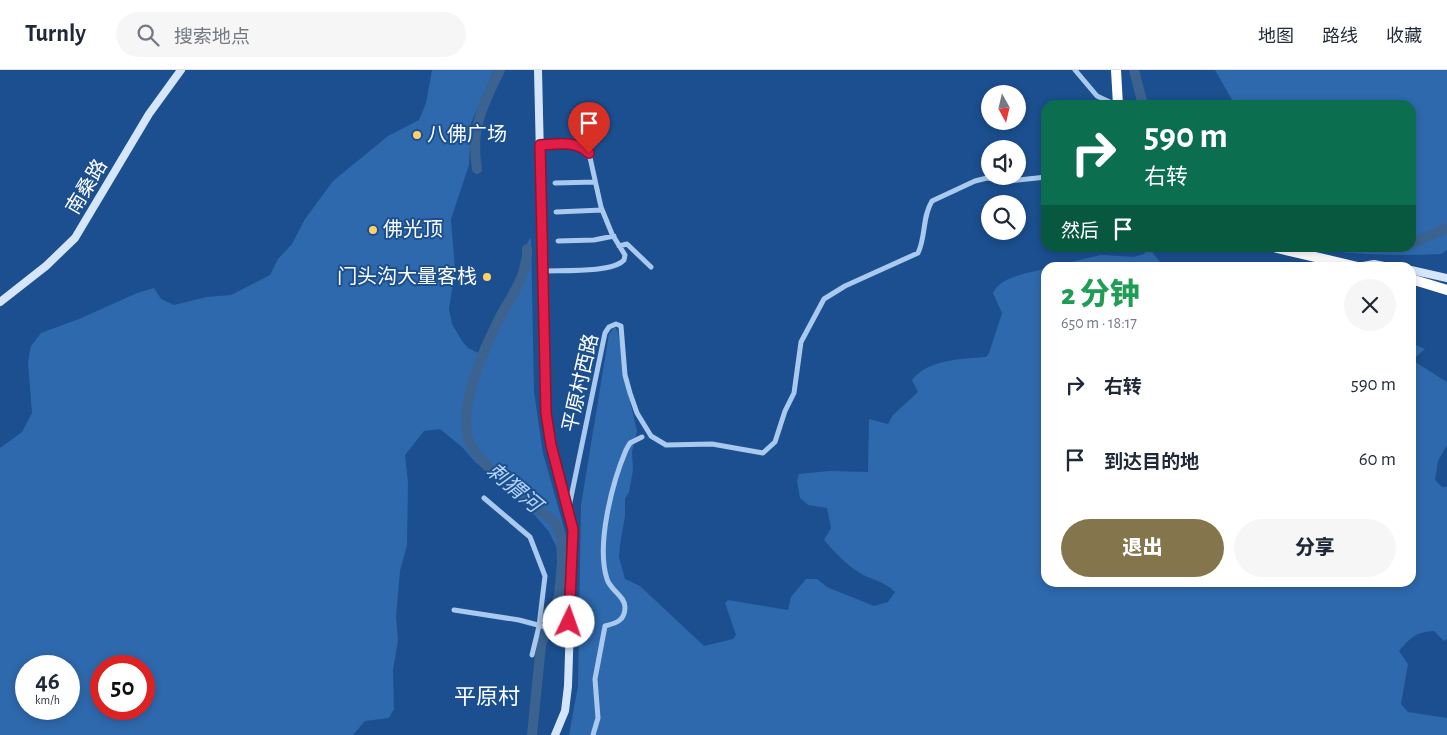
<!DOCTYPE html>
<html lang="zh">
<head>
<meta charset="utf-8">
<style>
	body { margin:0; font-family:"Alegreya Sans","Noto Sans SC",sans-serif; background:#f6f6f7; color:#1f2937; height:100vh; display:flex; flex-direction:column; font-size:19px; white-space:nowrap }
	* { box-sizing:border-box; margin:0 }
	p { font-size:16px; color:#747a83 }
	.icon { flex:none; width:28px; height:28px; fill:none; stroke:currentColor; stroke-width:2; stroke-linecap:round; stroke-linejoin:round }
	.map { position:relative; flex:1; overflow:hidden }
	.sheet { position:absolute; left:1041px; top:192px; width:375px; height:325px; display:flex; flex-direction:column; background:#fff; border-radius:15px; box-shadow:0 2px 8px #0003 }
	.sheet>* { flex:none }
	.hud { position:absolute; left:1041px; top:30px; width:375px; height:152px; border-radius:15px; box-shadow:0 2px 8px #0003; background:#0b6e4f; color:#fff; overflow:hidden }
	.needle { width:32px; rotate:172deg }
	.controls { position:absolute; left:981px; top:15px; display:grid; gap:10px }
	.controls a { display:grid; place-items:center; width:45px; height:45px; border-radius:50%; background:#fff; box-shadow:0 2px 8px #0003; font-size:25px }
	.speed { position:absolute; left:15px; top:585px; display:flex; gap:10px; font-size:25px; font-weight:700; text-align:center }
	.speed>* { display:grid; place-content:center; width:65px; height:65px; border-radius:50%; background:#fff; box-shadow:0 2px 8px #0003; line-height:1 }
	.speed small { font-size:12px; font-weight:400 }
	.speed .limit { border:8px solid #d22; background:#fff; color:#111 }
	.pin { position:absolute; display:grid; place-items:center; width:42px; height:42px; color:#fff; margin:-51px -21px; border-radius:50% 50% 50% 0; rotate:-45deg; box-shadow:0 0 5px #0007 }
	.pin .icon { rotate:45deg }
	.me { position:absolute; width:55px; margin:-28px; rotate:3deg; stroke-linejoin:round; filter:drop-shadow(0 0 4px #0008) }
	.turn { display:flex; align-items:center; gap:18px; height:105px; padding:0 20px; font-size:22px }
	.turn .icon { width:65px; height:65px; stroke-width:2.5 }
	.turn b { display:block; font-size:35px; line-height:42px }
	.then { display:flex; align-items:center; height:48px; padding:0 20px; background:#0003; gap:10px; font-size:19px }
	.round { display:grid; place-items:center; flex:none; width:52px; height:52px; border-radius:26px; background:#f6f6f7 }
	.summary { display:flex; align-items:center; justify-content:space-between; height:85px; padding:0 20px }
	h1 { font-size:30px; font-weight:800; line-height:38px; color:#1e9e55 }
	.primary-button { display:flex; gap:10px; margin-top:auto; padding:10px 20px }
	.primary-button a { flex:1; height:58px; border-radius:30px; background:#84754c; color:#fff; font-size:20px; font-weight:800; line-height:58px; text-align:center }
	.primary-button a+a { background:#f6f6f7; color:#1f2937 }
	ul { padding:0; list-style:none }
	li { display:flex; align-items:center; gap:15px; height:75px; padding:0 20px }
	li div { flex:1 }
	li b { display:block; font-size:19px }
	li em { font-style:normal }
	header { display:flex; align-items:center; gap:30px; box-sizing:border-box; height:70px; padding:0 25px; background:#fff; border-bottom:1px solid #e0e1e3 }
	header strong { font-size:24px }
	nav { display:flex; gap:28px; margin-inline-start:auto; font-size:18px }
	.search { width:350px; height:45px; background:#f6f6f7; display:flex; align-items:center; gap:12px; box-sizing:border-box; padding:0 18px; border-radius:28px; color:#747a83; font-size:19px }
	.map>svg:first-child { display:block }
</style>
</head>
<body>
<header>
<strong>Turnly</strong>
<div class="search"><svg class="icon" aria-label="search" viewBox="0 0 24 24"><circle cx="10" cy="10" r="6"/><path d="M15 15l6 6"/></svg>搜索地点</div>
<nav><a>地图</a><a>路线</a><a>收藏</a></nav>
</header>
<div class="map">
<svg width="1447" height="665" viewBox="0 0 1447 665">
	<rect width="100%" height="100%" fill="#1b4f8f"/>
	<path fill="#2e69ad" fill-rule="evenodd" d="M432,0H494L471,53L469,95L451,149L455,200L449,239L452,254L462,271L468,278L487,287C494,266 505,247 513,226C520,205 518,187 531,167L534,322L543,383L566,465L564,477L557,478L549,462L516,423L475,392L463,378L440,359L424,361L405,385L408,413L407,475L400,501L396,546L398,570L393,600L394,639L389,648L365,651L353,665H0V378L22,362L32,343L28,292L31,276L41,263L79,249L137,223L154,218L161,229L174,235L207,227L231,225L270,205L278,189L292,174L305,149L333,111L388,66L419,50L426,33ZM26,596H69V639H26ZM101,596H144V639H101Z
		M1215,0H1447V180L1441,184C1397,186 1352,185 1309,178H1411V35H1235Z
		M1149,178L1164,197H1050L1101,185L1134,187L1144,184Z
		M1046,198V512H1411V273L1425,279L1412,290L1447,312V375L1438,391L1435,410L1442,417H1447V569L1444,571L1434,561C1416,562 1410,568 1399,581L1408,594L1401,634L1408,642L1447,648V665H569L578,616L581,435L609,264L615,257L618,262L629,327L637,361L632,382L633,400L629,422L625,429V446L620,475L619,487L625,509L640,516L704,576L733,569L736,565L725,533L728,530L788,540L791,527L806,509H817L827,517L874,536L888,532L895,522C884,511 872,510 860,503C846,495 834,481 824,470L831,458L827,438L808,435L800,428L797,411L799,404L829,401L868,402L869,349L888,354L893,345L918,322L912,310C928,289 962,289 986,287L989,283L1002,243L993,223C1001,205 1029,204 1046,198Z"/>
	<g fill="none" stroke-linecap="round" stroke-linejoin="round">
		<path stroke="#3c6290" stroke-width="10" d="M1134,0L1143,35
			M477,99C470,59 483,35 500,0
			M1411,174L1447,158
			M527,179C528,204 512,225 501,245C485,276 452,346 473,379C487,402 533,433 555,453L561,467L562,493L559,526L541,575L532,665"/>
		<path stroke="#a9c9ee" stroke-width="5" d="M1075,0L1097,26L1116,35
			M540,75C557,74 576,70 589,83L601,137L612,164L625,185L624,190C612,203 562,200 543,201
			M555,113L595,112
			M556,142L602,140
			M558,171L594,170L614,166
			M619,176L627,174L651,197
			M484,428L530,467L545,506L539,556L532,585
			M569,437L605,263L609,257L616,254L621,256L625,305L630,323L637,343L651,366L666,375L712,374L763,383L775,372L785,341L794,323L801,272L824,229L845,216L918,183C926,167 922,147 932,131L975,111L987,108L1008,111L1046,107
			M454,540L519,550L568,563
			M593,665L598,648L595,609L605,556C616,553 625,551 625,537C625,526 610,520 607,509C596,475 612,413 626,380L630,373L642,367"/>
		<path stroke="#d6e6fa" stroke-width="8" d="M538,0L546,343L551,375L573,460L568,616L565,641L555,665
			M1358,197L1374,194L1394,198
			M1411,200L1447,208
			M0,232L46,196L75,168L149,44L181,0"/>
		<path stroke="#fff" stroke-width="10" d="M1116,0L1118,35
			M1277,178L1362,198
			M1411,209L1447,220"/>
	</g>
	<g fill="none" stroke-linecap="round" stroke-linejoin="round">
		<g stroke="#92132f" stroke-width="12">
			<path id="route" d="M569,552L573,460L551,375L546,343L540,75C557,74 576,70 589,83"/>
		</g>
		<use href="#route" stroke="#e11d48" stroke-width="9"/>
	</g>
	<g fill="#ffd166" stroke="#1b4f8f" stroke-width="2">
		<circle cx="417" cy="65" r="5"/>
		<circle cx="373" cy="160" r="5"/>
		<circle cx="487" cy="207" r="5"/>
	</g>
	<g text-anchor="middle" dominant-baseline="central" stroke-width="4" stroke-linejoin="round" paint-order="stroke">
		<g font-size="20" fill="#fff" stroke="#1b4f8f" text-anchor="start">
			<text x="427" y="65">八佛广场</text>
			<text x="383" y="160">佛光顶</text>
			<text x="477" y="207" text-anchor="end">门头沟大量客栈</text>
		</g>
		<g font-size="20" fill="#fff" stroke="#1b4f8f">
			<text transform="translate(87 117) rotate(-59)">南桑路</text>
			<text transform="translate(581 313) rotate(-77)">平原村西路</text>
		</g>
		<g font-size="21" font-style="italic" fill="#b5d3f5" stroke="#1b4f8f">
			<text transform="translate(514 418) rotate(40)">刺猬河</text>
		</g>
		<g font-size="22" fill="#fff" stroke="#1b4f8f">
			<text x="487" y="627">平原村</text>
		</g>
	</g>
</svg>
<div class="controls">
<a><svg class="needle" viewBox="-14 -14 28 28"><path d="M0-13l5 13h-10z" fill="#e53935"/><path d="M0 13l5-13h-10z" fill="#747a83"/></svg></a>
<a><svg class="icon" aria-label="sound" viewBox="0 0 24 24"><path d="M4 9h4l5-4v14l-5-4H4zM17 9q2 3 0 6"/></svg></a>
<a><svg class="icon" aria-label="search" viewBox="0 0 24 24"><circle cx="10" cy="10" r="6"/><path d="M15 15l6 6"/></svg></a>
</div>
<div class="speed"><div>46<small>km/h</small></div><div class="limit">50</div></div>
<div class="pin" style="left:589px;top:83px;background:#d93025"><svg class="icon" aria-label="arrive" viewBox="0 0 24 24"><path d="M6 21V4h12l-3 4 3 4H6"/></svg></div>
<svg class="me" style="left:569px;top:552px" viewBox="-20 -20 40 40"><circle r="19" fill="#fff"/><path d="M0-13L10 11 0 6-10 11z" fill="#e11d48"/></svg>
<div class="hud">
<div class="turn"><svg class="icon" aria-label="right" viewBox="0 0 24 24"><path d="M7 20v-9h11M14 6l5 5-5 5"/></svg><div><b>590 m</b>右转</div></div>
<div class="then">然后<svg class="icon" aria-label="arrive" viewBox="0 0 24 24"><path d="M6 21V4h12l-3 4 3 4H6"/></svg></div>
</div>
<section class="sheet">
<div class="summary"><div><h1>2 分钟</h1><p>650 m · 18:17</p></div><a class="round"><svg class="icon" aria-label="close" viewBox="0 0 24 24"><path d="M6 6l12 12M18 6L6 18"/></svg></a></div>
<ul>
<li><svg class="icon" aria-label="right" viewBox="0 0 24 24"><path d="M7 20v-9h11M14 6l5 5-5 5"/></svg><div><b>右转</b></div><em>590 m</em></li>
<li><svg class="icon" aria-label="arrive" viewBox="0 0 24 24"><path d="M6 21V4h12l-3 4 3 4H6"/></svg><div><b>到达目的地</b></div><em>60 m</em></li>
</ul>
<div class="primary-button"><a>退出</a><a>分享</a></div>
</section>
</div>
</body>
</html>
